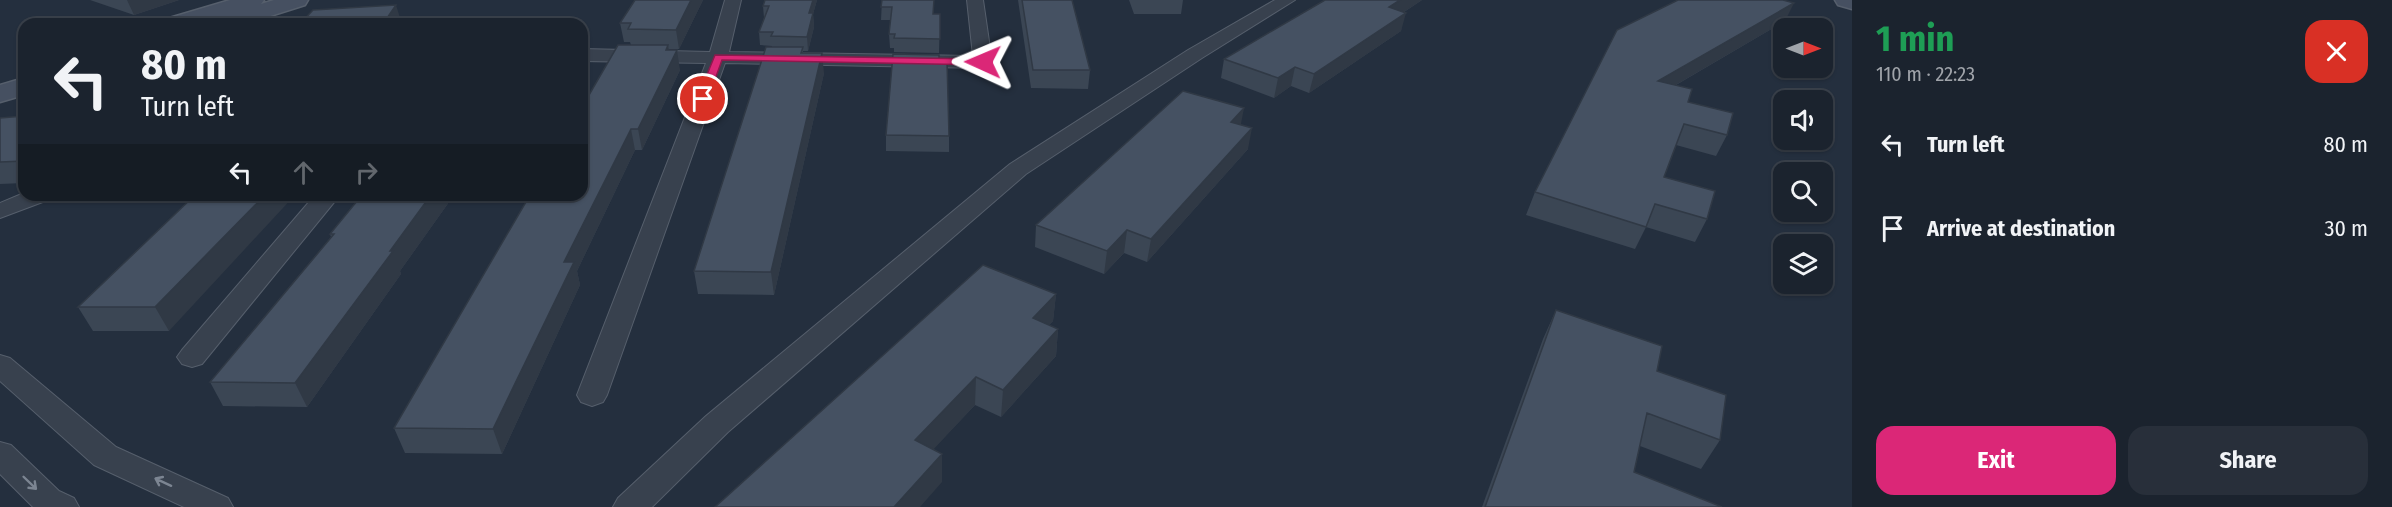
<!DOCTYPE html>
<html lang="en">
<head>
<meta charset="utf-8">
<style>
	body { margin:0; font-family:"Fira Sans Condensed",sans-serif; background:#282f3a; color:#f1f3f6; height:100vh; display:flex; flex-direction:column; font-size:22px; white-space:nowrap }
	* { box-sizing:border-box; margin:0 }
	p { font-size:20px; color:#a0a4aa }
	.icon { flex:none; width:33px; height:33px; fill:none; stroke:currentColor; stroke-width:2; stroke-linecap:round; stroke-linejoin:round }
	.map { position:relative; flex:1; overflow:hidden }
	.sheet { display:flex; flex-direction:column; background:#1b232e; width:540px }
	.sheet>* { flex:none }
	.hud { position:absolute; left:18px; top:18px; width:570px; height:183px; border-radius:18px; box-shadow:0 2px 4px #0004,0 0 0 2px #39404a; background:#1b232e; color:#f1f3f6; overflow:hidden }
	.needle { width:39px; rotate:90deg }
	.controls { position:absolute; left:1773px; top:18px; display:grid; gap:12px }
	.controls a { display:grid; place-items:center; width:60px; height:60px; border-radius:12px; background:#1b232e; box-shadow:0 2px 4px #0004,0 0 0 2px #39404a; font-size:30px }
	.pin { position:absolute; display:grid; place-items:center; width:51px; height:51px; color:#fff; margin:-26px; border:3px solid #fff; border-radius:50%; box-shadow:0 2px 6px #0007 }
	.me { position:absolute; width:66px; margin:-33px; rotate:271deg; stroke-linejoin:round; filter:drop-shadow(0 0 4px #0008) }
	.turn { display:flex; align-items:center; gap:21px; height:126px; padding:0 24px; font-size:27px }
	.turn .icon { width:78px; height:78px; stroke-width:2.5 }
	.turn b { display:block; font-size:42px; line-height:51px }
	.lanes { display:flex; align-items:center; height:57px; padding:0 24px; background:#0003; justify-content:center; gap:30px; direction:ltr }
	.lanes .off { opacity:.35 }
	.round { display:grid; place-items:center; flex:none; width:63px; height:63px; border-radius:18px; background:#282f3a }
	.head { display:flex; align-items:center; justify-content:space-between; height:102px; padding:0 24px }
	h1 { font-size:36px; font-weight:700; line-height:45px; color:#1e9e55 }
	.primary-button { display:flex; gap:12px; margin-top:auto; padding:12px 24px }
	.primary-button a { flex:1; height:69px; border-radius:18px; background:#db2777; color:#fff; font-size:24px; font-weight:700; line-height:69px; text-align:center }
	.primary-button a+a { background:#282f3a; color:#f1f3f6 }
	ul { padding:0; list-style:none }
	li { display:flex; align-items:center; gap:18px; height:84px; padding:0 24px }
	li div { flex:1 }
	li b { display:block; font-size:22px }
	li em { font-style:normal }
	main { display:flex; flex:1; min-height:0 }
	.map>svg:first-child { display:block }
</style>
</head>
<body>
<main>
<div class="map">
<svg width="1852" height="507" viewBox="0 0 1852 507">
	<rect width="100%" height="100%" fill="#242f3e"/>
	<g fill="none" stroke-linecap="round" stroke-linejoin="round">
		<g stroke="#565f6c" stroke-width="2">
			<path id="street" d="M725,0H741L729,52L973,56L967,0H983L992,62L983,68L725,63L607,395L603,402L592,406L581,402L577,395L706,63L582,61V49L710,52Z
				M1275,0H1295L1202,58L1026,174L728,432L652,507H613L618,498L706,416L1010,164L1188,50Z
				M24,193L52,195L48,200L0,218V203Z
				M315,195H340L202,364L192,367L182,364L177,357L182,350Z
				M0,355L10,358L116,447L228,498L233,507H184L94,465L0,381Z
				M0,442L11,445L59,491L74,498L79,507H33L0,474Z"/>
		</g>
		<g stroke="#565f6c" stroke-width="3">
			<path id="secondary" d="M230,0H264L261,4L274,0H308L305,5L245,24H222L220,21L223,16L198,24H163L166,19Z
				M1835,0H1852V9L1838,5Z
				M24,78V95L0,102V85Z"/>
		</g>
		<use href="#street" fill="#38414e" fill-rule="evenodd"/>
		<use href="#secondary" fill="#465061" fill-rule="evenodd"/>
	</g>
	<path fill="#3b4654" d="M90,0H179L134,15Z
		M635,0H703L679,49H669L680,70L642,150H635L577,271L580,285L502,454L405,453L394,428L631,45L630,42H624L620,23Z
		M765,0H817L813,14L814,27L808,51H803V53L824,73L774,295L698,294L694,271L772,47V46L760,45L759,32L764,18L763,6Z
		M882,0L934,14H940L939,53L894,52V48H890L889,34L891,20H881Z
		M1018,0H1072L1090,70L1088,89L1031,88Z
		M1129,0H1183L1181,14H1134Z
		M1325,0H1422L1404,12L1401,31L1309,93L1291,86L1274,98L1221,78L1224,59Z
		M1785,21L1676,85L1688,102L1727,135L1716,156L1676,145L1664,177L1707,219L1695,242L1646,227L1635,249L1526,215L1535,192L1617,30Z
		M939,61L949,136V152L886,151V135Z
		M24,116V183L0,184V118Z
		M1241,125L1248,149L1147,262L1124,253L1104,274L1035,247L1036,225Z
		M195,195L169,331H93L78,307Z
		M362,195H454L400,271L401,274L307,407L223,406L210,382L331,237L330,234Z
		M1056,294L1053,321L1049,325L1058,329L1056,356L1001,417L975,405L933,449L942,454V482L715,507Z
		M1556,310L1657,371L1720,440L1701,469L1640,446L1634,472L1722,507H1482L1543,339Z"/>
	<path fill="#303945" d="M127,0H179L134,15Z
		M691,0H703L679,49L676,30Z
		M813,0H817L813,14L814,27L808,51L807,37L809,13Z
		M1400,0H1422L1384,25L1389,7Z
		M1794,3L1785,21L1648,101L1658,81Z
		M396,5L402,24H383Z
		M1406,13L1401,31L1309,93L1314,74Z
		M668,45L671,62L677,50L680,70L642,150L638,129Z
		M822,53L824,73L774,295L771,272Z
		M1295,67L1291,86L1274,98L1278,78Z
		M1244,108L1240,129L1231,122Z
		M1252,128L1248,149L1147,262L1151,239Z
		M631,129L635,150L577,271L580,285L502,454L493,429L564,262Z
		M265,195H295L169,331L155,307Z
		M431,195H454L400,271L401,274L307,407L295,383Z
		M1127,230L1124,253L1104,274L1107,251Z
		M1056,294L1053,321L1031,345L1033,318Z
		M1058,329L1056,356L1001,417L1003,390Z
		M976,377L975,405L916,468L915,440Z
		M942,454V482L920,507H894Z"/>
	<path fill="#455162" stroke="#303945" stroke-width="1.5" d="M635,0H691L676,30L628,29L631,23H620Z
		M765,0H813L809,13H813L807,37L771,36L773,32H759L769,6H763Z
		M882,0H934L933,14H940V39L894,38L895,34H889L892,7H881Z
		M1022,0H1072L1090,70H1033Z
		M1325,0H1400L1389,7L1406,13L1314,74L1295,67L1278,78L1224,59Z
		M1678,0H1783L1794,3L1658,81L1692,89L1688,102L1733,113L1727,135L1684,124L1664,177L1715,191L1707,219L1655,204L1646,227L1535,192L1617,30Z
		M396,5L383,24H300L313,10Z
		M618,45H668L666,50H677L638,129H631L564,262H574L493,429L394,428L530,195H582V107Z
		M766,47H803L801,53H822L771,272L694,271Z
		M893,54L939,55V61H947L949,136L886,135Z
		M1183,91L1244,108L1231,122L1252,128L1151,239L1127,230L1107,251L1036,225Z
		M24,116V161L0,162V118Z
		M195,195H265L155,307H78Z
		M362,195H431L390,251H393L295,383L210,382L334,234H330Z
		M983,265L1056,294L1033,318L1058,329L1003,390L976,377L915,440L942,454L894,507H715Z
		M1556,310L1662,346L1657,371L1726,395L1720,440L1647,413L1634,472L1722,507H1485Z"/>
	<defs><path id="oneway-shaft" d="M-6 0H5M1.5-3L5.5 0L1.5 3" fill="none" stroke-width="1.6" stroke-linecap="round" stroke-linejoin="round" transform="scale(1.5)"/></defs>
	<g stroke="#7c8592">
		<use href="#oneway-shaft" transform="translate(163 482) rotate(-155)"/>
		<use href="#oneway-shaft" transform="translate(30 483) rotate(44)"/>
	</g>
	<path fill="#db2777" stroke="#8e194d" stroke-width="1.5" d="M715,55L983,59L988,62L983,65L722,60L708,99L699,102L697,99Z"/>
</svg>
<div class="controls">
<a><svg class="needle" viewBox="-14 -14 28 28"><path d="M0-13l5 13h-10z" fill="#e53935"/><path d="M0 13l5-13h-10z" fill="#a0a4aa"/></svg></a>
<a><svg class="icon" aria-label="sound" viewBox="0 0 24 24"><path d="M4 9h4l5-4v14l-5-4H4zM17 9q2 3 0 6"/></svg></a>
<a><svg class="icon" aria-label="search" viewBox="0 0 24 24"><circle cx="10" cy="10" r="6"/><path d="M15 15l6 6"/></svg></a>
<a><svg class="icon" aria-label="layers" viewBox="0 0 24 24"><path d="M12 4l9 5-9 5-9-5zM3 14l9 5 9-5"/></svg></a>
</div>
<div class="pin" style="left:703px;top:99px;background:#d93025"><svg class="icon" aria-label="arrive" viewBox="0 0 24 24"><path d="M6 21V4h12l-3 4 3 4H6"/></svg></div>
<svg class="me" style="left:983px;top:62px" viewBox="-20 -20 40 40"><path d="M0-17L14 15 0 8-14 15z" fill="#db2777" stroke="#fff" stroke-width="4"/></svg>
<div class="hud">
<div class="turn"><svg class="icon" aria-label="left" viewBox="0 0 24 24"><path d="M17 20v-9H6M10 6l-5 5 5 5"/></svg><div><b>80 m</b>Turn left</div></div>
<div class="lanes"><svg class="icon" aria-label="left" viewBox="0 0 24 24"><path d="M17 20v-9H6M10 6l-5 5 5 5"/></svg><svg class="icon off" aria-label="ahead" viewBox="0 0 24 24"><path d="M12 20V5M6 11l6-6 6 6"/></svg><svg class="icon off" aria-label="right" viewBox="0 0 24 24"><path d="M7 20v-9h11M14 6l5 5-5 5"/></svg></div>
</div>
</div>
<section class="sheet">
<div class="head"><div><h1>1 min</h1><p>110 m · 22:23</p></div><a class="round" style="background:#d93025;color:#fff"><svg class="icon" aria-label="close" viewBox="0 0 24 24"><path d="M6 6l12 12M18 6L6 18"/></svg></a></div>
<ul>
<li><svg class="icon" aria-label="left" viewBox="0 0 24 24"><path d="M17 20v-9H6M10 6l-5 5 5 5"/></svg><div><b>Turn left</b></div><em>80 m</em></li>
<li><svg class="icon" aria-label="arrive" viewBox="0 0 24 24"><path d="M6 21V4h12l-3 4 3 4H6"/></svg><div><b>Arrive at destination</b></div><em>30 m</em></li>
</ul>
<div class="primary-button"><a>Exit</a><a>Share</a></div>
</section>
</main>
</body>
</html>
